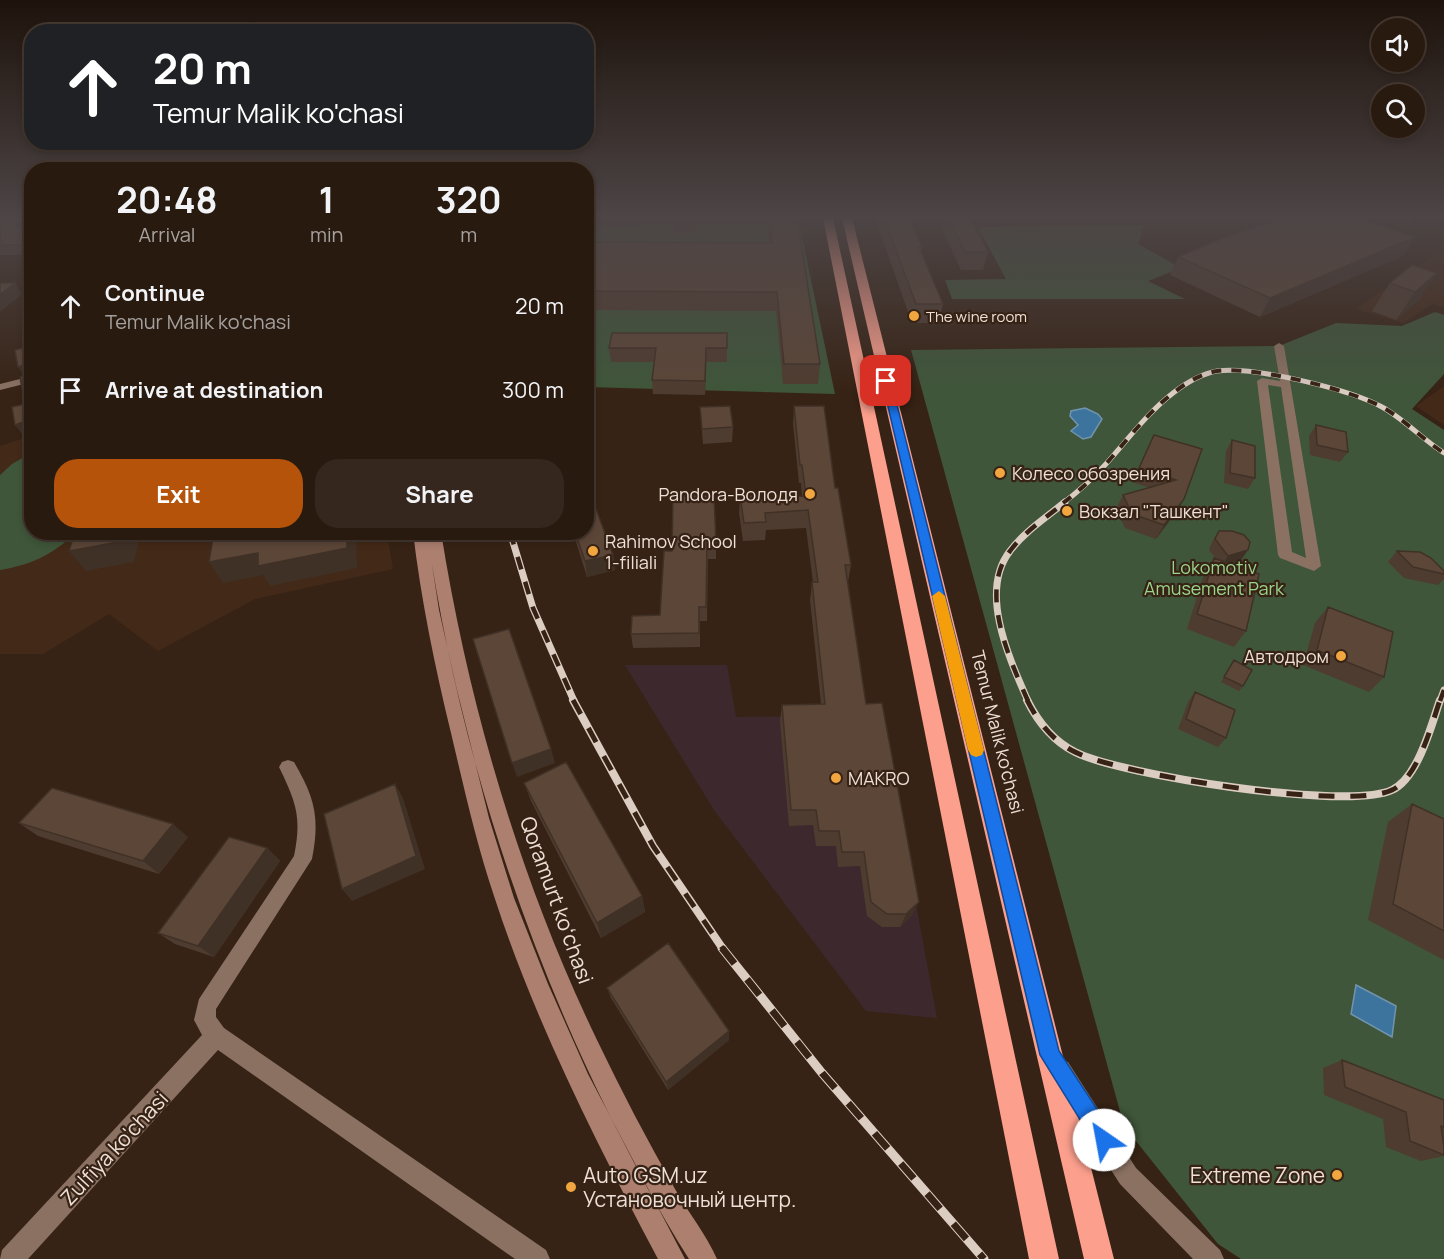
<!DOCTYPE html>
<html lang="en">
<head>
<meta charset="utf-8">
<style>
	body { margin:0; font-family:Manrope,sans-serif; background:#35271e; color:#f1f3f6; height:100vh; display:flex; flex-direction:column; font-size:22px; white-space:nowrap }
	* { box-sizing:border-box; margin:0 }
	p { font-size:20px; color:#a5a19f }
	.icon { flex:none; width:33px; height:33px; fill:none; stroke:currentColor; stroke-width:2; stroke-linecap:round; stroke-linejoin:round }
	.map { position:relative; flex:1; overflow:hidden }
	.drawer { position:absolute; left:24px; top:162px; width:570px; height:378px; display:flex; flex-direction:column; background:#291a10; border-radius:24px; box-shadow:0 3px 9px #0003,0 0 0 2px #453830 }
	.drawer>* { flex:none }
	.hud { position:absolute; left:24px; top:24px; width:570px; height:126px; border-radius:24px; box-shadow:0 3px 9px #0003,0 0 0 2px #453830; background:#202124; color:#fff; overflow:hidden }
	.fabs { position:absolute; left:1371px; top:18px; display:grid; gap:12px }
	.fabs a { display:grid; place-items:center; width:54px; height:54px; border-radius:50%; background:#291a10; box-shadow:0 3px 9px #0003,0 0 0 2px #453830; font-size:30px }
	.pin { position:absolute; display:grid; place-items:center; width:51px; height:51px; color:#fff; margin:-26px; border-radius:12px; box-shadow:0 3px 9px #0006 }
	.me { position:absolute; width:66px; margin:-33px; rotate:327deg; stroke-linejoin:round; filter:drop-shadow(0 0 4px #0008) }
	.turn { display:flex; align-items:center; gap:21px; height:126px; padding:0 30px; font-size:27px }
	.turn .icon { width:78px; height:78px; stroke-width:2.5 }
	.turn b { display:block; font-size:42px; line-height:51px }
	.eta { display:flex; justify-content:space-evenly; align-items:center; height:102px; text-align:center }
	.eta b { font-size:36px; font-weight:700; line-height:42px }
	.cta { display:flex; gap:12px; margin-top:auto; padding:12px 30px }
	.cta a { flex:1; height:69px; border-radius:24px; background:#b45309; color:#fff; font-size:24px; font-weight:700; line-height:69px; text-align:center }
	.cta a+a { background:#35271e; color:#f1f3f6 }
	ul { padding:0; list-style:none }
	li { display:flex; align-items:center; gap:18px; height:84px; padding:0 30px }
	li div { flex:1 }
	li b { display:block; font-size:22px }
	li em { font-style:normal }
	.map>svg:first-child { display:block }
</style>
</head>
<body>
<div class="map">
<svg width="1444" height="1259" viewBox="0 0 1444 1259">
	<rect width="100%" height="100%" fill="#372315"/>
	<path fill="#3d292d" d="M625,665H727L736,717L881,715L937,1018L866,1011L714,810Z"/>
	<path fill="#432917" d="M1436,254L1444,256V307L1433,304L1403,323L1356,309Z
		M1444,386V425L1416,406Z
		M31,436L32,532L387,533L393,569L255,599L158,651L109,614L43,654H0V446Z"/>
	<path fill="#3f563a" d="M587,218H798L835,394L587,387Z
		M1144,225L1138,244L1181,268L1148,281L1185,299H952L945,280L1006,279L978,227Z
		M1435,312L1444,315V374L1412,409L1444,430V1259H1241L1218,1244L1124,1126L911,350L1279,346L1336,323L1402,326Z
		M31,453L32,532L75,533C53,555 30,565 0,570V475L12,464Z"/>
	<path fill="#3c749d" stroke="#7194ae" stroke-width="1.5" d="M1085,408L1098,414L1102,419L1091,437L1083,439L1071,431L1078,425L1070,416L1071,411Z
		M1356,985L1396,1006L1392,1037L1351,1014Z"/>
	<g fill="none" stroke-linecap="round" stroke-linejoin="round">
		<path fill="#8a7162" fill-rule="evenodd" d="M18,218H28L0,233V227Z
			M1279,343L1284,346L1321,566L1314,571L1280,558L1278,555L1257,381L1262,378L1280,381L1274,346ZM1268,385L1281,387L1306,558L1292,552Z
			M32,376V382L0,390V384Z
			M288,760L294,762C315,798 320,818 312,859L216,1009V1017L224,1028L546,1250L550,1259H515L218,1050L28,1259H0L2,1250L202,1035L194,1020L199,999L294,856C302,817 296,802 279,767L282,762Z
			M1060,1059L1068,1062L1136,1168L1220,1250L1224,1259H1193L1120,1184L1052,1078L1049,1070L1052,1062Z"/>
		<path fill="#ac7f6f" fill-rule="evenodd" d="M413,532H427L439,610L456,686L489,818L514,898L548,984L588,1074L685,1259H658C596,1142 535,1022 494,896C476,842 464,788 451,733C435,667 421,600 413,532Z
			M427,532H441C469,707 520,880 597,1040C621,1090 647,1140 675,1189C688,1212 706,1234 717,1259H689C658,1211 632,1159 606,1108C517,927 456,732 427,532Z"/>
		<path fill="#fc9f8d" fill-rule="evenodd" d="M823,218H833L1059,1259H1029Z
			M842,218H852L1114,1259H1084Z"/>
		<g stroke="#dccdc3" stroke-width="5">
			<path id="rail-far3" d="M1063,503C1078,492 1091,480 1104,466C1126,442 1146,414 1173,393C1186,383 1200,374 1217,371C1253,366 1349,389 1382,407C1404,419 1422,439 1444,453"/>
		</g>
		<g stroke="#dccdc3" stroke-width="7">
			<path id="rail-far2" d="M510,532L533,608L574,701
				M1028,701C1010,660 978,592 1010,551C1024,532 1047,517 1065,502
				M1440,701L1444,690"/>
		</g>
		<g stroke="#dccdc3" stroke-width="8">
			<path id="rail-far1" d="M573,700L653,846L723,949
				M1027,700C1038,722 1053,741 1075,752C1120,775 1349,811 1392,790C1418,778 1431,726 1440,700"/>
		</g>
		<g stroke="#dccdc3" stroke-width="9">
			<path id="rail" d="M722,948L822,1073L984,1259"/>
		</g>
		<use href="#rail-far3" stroke="#372315" stroke-width="4" stroke-dasharray="10" stroke-linecap="butt"/>
		<use href="#rail-far2" stroke="#372315" stroke-width="4.5" stroke-dasharray="13" stroke-linecap="butt"/>
		<use href="#rail-far1" stroke="#372315" stroke-width="5" stroke-dasharray="16" stroke-linecap="butt"/>
		<use href="#rail" stroke="#372315" stroke-width="7" stroke-dasharray="20" stroke-linecap="butt"/>
	</g>
	<path fill="#4f3c30" d="M0,218H17L21,224L32,220V255H0Z
		M586,218H797L820,364L818,384H783L776,311L586,310V242L769,243L767,225H696L695,233H675L674,225L586,226Z
		M875,218H909L922,247L921,253L943,304L938,323H912Z
		M944,218H970L988,252L983,270H961L942,229Z
		M1386,218H1413L1410,224Z
		M1403,256L1260,317L1170,275L1178,257Z
		M1437,273L1418,301L1396,320L1372,311L1390,283Z
		M727,333V362H706L705,395L653,394L652,380L654,362H611L609,348Z
		M794,406L835,488L851,565L848,582L866,704L912,915L900,927H882L867,916L860,866L838,867L836,846H816L813,825L789,826L780,721L782,705L821,704L810,600L812,582H813L806,528L766,530L765,540L743,541L739,513L740,496L762,498L802,496L801,483H799L793,424Z
		M700,407L733,427L732,442L703,444Z
		M1316,425L1348,452L1340,462L1310,455L1309,436Z
		M1154,435L1184,499L1176,512L1156,539L1125,528L1116,509L1123,495L1150,488L1132,482Z
		M1232,440L1255,478L1248,489L1224,483L1226,451Z
		M673,496L716,544V559H708L707,621H700V647L633,648L631,634L660,615L672,551Z
		M1219,531L1241,560L1229,564L1246,631L1234,647L1187,629L1204,574L1214,558L1216,559L1209,550L1212,542Z
		M573,532H586L613,555L615,570L587,577Z
		M1397,551L1444,571V579L1438,585L1404,578L1388,562Z
		M1328,607L1384,677L1369,692L1303,665L1315,623Z
		M1234,660L1243,686L1239,691L1221,682Z
		M1195,692L1226,738L1218,747L1178,729L1188,702Z
		M524,783L642,896L645,912L601,938L531,801Z
		M1412,804L1444,819V960L1368,920L1388,822Z
		M19,823L188,837L159,874L38,836Z
		M267,848L280,861L214,957L175,944L158,933Z
		M607,988L729,1040L668,1090L611,998Z
		M1342,1060L1444,1100V1156L1421,1161L1386,1147L1383,1119L1324,1095L1323,1068Z"/>
	<path fill="#403127" d="M0,218H17L21,224L15,226L0,225Z
		M1415,237L1403,256L1260,317L1270,298Z
		M1437,273L1418,301L1396,320L1415,292Z
		M15,283L22,294L0,312V295Z
		M706,348V362L705,395V381Z
		M25,365L31,374L24,376L18,367Z
		M32,419V430L22,434L15,425Z
		M1184,499L1176,512L1156,539L1164,525Z
		M121,532H141L134,562L86,571L69,551Z
		M347,532H356L357,568L270,586L263,575L223,583L209,562L258,553Z
		M1248,550L1241,560L1222,566L1228,556Z
		M613,555L615,570L587,577L585,561Z
		M551,749L555,763L517,777L512,763Z
		M395,784L403,798L425,869L352,901L342,889Z
		M173,824L188,837L159,874L143,861Z
		M267,848L280,861L214,957L198,946Z
		M642,896L645,912L601,938L597,923Z
		M919,902L912,915L900,927L906,914Z
		M729,1031V1040L668,1090L666,1082Z"/>
	<path fill="#5c4638" stroke="#403127" stroke-width="1.5" d="M8,218H15V226L32,220V245H0V222Z
		M769,218H797L820,364H784L777,292L586,291V242L772,243Z
		M884,218H909L922,247H919L943,304H916Z
		M949,218H970L988,252H965Z
		M1281,218H1358L1415,237L1270,298L1178,257L1221,239Z
		M1412,265L1437,273L1415,292L1390,283Z
		M0,283H15L0,295Z
		M612,333H727V348H706L705,381L652,380L656,348H609Z
		M32,346V419L15,425L12,407L25,404L20,377L27,375L28,367L25,365L18,367L15,350Z
		M730,406L733,427L702,429L700,407Z
		M794,406H824L835,488H838L851,565H845L866,704L882,703L919,902L906,914H887L871,902L864,852H842L839,831H819L816,810H791L782,705L825,704L812,582H818L808,510L765,513L766,522L744,523L740,496L762,495V498L806,496L802,465H800Z
		M1316,425L1346,432L1348,452L1317,445Z
		M1154,435L1202,449L1184,499L1164,525L1132,514L1123,495L1176,480L1139,468Z
		M1232,440L1255,446V478L1230,473Z
		M714,495L716,544H707L706,607H699V633L631,634L632,616L660,615L664,551H672L673,496Z
		M595,506L613,555L585,561L575,532H586V508Z
		M1219,531H1232L1244,535L1250,542L1248,550L1228,556L1215,539Z
		M75,532H121L118,542L69,551Z
		M214,532H347V548L258,566V553L209,562Z
		M1397,551L1420,552L1431,558L1444,571V574L1413,567Z
		M1214,558L1259,574L1246,631L1197,614Z
		M1328,607L1393,632L1384,677L1317,650Z
		M509,629L551,749L512,763L473,639Z
		M1234,660L1252,670L1243,686L1224,677Z
		M1195,692L1235,710L1226,738L1186,719Z
		M566,762L642,896L597,923L524,783Z
		M395,784L416,856L342,889L324,814Z
		M52,788L173,824L143,861L19,823Z
		M1412,804L1444,819V931L1393,904Z
		M229,837L267,848L198,946L158,933Z
		M668,943L729,1031L666,1082L607,988Z
		M1342,1060L1444,1100V1127L1441,1126L1444,1147V1155L1410,1141L1406,1112L1345,1087Z"/>
	<linearGradient id="sky" x2="0" y2="1"><stop stop-color="#1e130c"/><stop offset="0.55" stop-color="#4d4546"/><stop offset="1" stop-color="#4d4546" stop-opacity="0"/></linearGradient>
	<rect width="1444" height="394" fill="url(#sky)"/>
	<path fill="#1a73e8" stroke="#114b97" stroke-width="1.5" d="M883,379L891,381L1059,1051L1112,1132L1115,1140L1112,1147L1104,1150L1097,1147L1040,1055L882,381Z"/>
	<path fill="#f59e0b" d="M939,591L945,596L984,750L982,755L976,757L971,755L968,750L932,596Z"/>
	<g fill="#f1a640" stroke="#372315" stroke-width="2">
		<circle cx="914" cy="316" r="6"/>
		<circle cx="1000" cy="473" r="6"/>
		<circle cx="810" cy="494" r="6"/>
		<circle cx="1067" cy="511" r="6"/>
		<circle cx="593" cy="551" r="6"/>
		<circle cx="1341" cy="656" r="6"/>
		<circle cx="836" cy="778" r="6"/>
		<circle cx="1337" cy="1175" r="6"/>
		<circle cx="571" cy="1187" r="6"/>
	</g>
	<g text-anchor="middle" dominant-baseline="central" stroke-width="4.5" stroke-linejoin="round" paint-order="stroke">
		<g font-size="15" fill="#eee0d7" stroke="#372315" text-anchor="start">
			<text x="926" y="316">The wine room</text>
		</g>
		<g font-size="18" fill="#eee0d7" stroke="#372315" text-anchor="start">
			<text x="1012" y="473">Колесо обозрения</text>
			<text x="798" y="494" text-anchor="end">Pandora-Володя</text>
			<text x="1079" y="511">Вокзал "Ташкент"</text>
			<text x="605" y="541">Rahimov School<tspan x="605" dy="21">1-filiali</tspan></text>
			<text x="1329" y="656" text-anchor="end">Автодром</text>
			<text x="848" y="778">MAKRO</text>
		</g>
		<g font-size="18" fill="#9ad48a" stroke="#372315">
			<text x="1214" y="567">Lokomotiv<tspan x="1214" dy="21">Amusement Park</tspan></text>
		</g>
		<g font-size="18" fill="#eee0d7" stroke="#372315">
			<text transform="translate(998 732) rotate(76)">Temur Malik ko'chasi</text>
		</g>
		<g font-size="21" fill="#eee0d7" stroke="#372315">
			<text transform="translate(557 900) rotate(70)">Qoramurt koʻchasi</text>
			<text transform="translate(114 1148) rotate(-47)">Zulfiya ko'chasi</text>
		</g>
		<g font-size="21" fill="#eee0d7" stroke="#372315" text-anchor="start">
			<text x="583" y="1175">Auto GSM.uz<tspan x="583" dy="24">Установочный центр.</tspan></text>
			<text x="1325" y="1175" text-anchor="end">Extreme Zone</text>
		</g>
	</g>
</svg>
<div class="fabs">
<a><svg class="icon" aria-label="sound" viewBox="0 0 24 24"><path d="M4 9h4l5-4v14l-5-4H4zM17 9q2 3 0 6"/></svg></a>
<a><svg class="icon" aria-label="search" viewBox="0 0 24 24"><circle cx="10" cy="10" r="6"/><path d="M15 15l6 6"/></svg></a>
</div>
<div class="pin" style="left:886px;top:381px;background:#d93025"><svg class="icon" aria-label="arrive" viewBox="0 0 24 24"><path d="M6 21V4h12l-3 4 3 4H6"/></svg></div>
<svg class="me" style="left:1104px;top:1140px" viewBox="-20 -20 40 40"><circle r="19" fill="#fff"/><path d="M0-13L10 11 0 6-10 11z" fill="#1a73e8"/></svg>
<div class="hud">
<div class="turn"><svg class="icon" aria-label="ahead" viewBox="0 0 24 24"><path d="M12 20V5M6 11l6-6 6 6"/></svg><div><b>20 m</b>Temur Malik ko'chasi</div></div>
</div>
<section class="drawer">
<div class="eta">
<div><b>20:48</b><p>Arrival</p></div>
<div><b>1</b><p>min</p></div>
<div><b>320</b><p>m</p></div>
</div>
<ul>
<li><svg class="icon" aria-label="ahead" viewBox="0 0 24 24"><path d="M12 20V5M6 11l6-6 6 6"/></svg><div><b>Continue</b><p>Temur Malik ko'chasi</p></div><em>20 m</em></li>
<li><svg class="icon" aria-label="arrive" viewBox="0 0 24 24"><path d="M6 21V4h12l-3 4 3 4H6"/></svg><div><b>Arrive at destination</b></div><em>300 m</em></li>
</ul>
<div class="cta"><a>Exit</a><a>Share</a></div>
</section>
</div>
</body>
</html>
